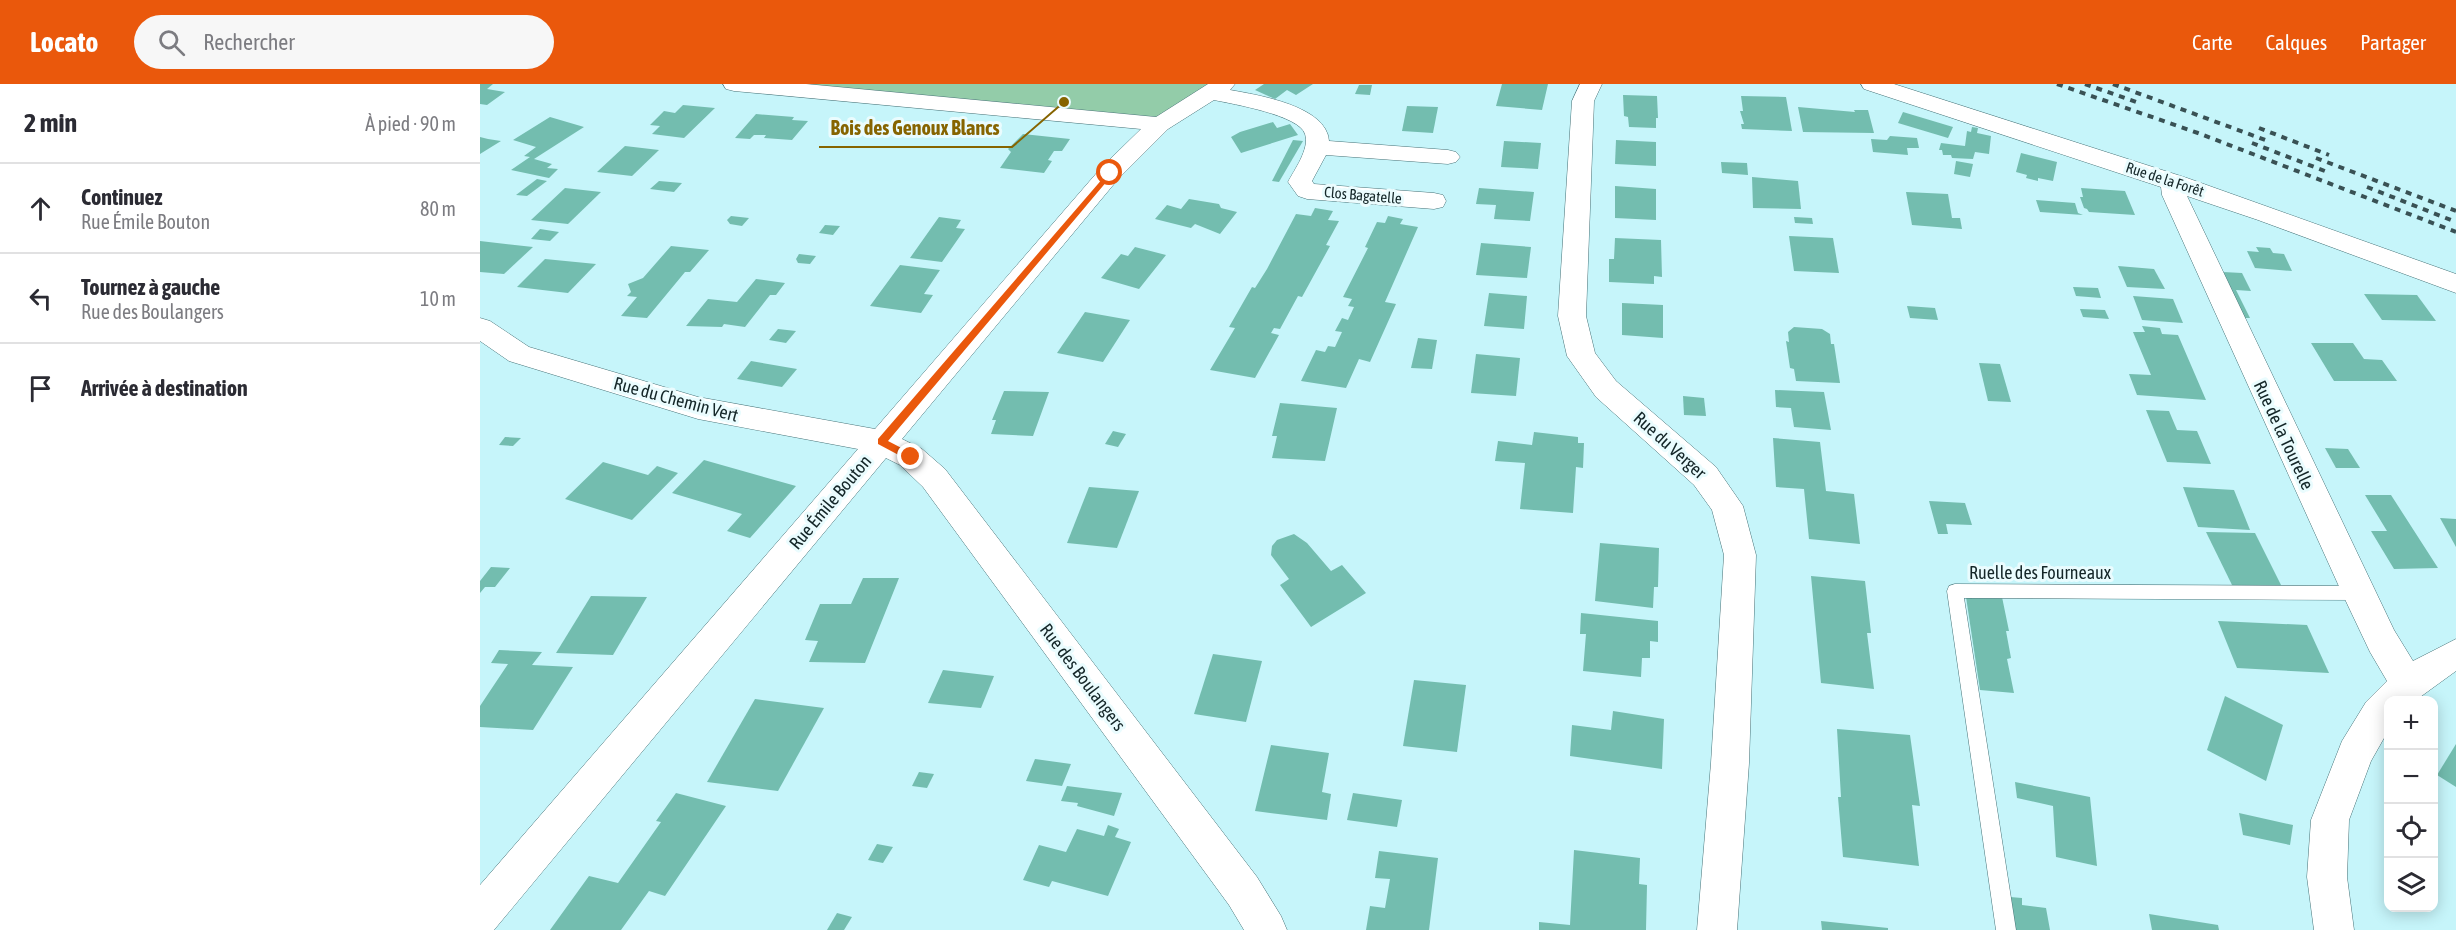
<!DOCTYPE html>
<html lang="fr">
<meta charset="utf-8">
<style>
body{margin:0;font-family:"Asap Condensed",sans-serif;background:#f7f7f7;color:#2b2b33}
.controls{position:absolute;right:18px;bottom:18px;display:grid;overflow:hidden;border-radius:12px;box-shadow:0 3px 15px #0003}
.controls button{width:54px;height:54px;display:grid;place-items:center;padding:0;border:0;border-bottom:2px solid #e1e1e2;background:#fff;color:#2b2b33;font:30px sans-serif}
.stop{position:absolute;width:18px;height:18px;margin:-14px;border:4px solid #ea580c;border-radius:50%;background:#fff}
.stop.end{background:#ea580c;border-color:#fff;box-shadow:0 2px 6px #0008}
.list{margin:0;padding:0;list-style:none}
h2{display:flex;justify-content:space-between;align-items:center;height:78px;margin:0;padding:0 24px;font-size:26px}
h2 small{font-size:20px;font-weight:400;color:#7c7c81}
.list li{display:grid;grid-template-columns:39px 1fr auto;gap:18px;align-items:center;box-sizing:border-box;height:90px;padding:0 24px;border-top:2px solid #e1e1e2}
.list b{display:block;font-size:22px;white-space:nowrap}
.list p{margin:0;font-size:20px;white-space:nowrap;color:#7c7c81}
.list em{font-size:20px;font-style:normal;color:#7c7c81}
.icon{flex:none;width:33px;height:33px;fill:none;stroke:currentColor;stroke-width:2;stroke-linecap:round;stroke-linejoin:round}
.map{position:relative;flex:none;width:1976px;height:846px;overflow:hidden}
header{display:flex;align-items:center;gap:36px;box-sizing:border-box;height:84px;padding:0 30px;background:#ea580c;color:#fff}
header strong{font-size:28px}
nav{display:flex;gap:33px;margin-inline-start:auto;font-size:21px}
.search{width:420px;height:54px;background:#f7f7f7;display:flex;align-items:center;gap:15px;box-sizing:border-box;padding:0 21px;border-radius:33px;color:#7c7c81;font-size:22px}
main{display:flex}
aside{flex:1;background:#fff}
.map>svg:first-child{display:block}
</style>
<header>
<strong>Locato</strong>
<div class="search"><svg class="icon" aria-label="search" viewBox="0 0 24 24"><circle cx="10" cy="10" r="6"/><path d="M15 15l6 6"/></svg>Rechercher</div>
<nav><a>Carte</a><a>Calques</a><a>Partager</a></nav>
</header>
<main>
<aside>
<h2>2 min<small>À pied · 90 m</small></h2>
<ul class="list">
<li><svg class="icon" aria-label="ahead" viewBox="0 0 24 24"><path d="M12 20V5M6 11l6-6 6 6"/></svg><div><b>Continuez</b><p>Rue Émile Bouton</p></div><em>80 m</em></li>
<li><svg class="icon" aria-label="left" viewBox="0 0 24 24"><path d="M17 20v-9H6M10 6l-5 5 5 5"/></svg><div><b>Tournez à gauche</b><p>Rue des Boulangers</p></div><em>10 m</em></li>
<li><svg class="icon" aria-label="arrive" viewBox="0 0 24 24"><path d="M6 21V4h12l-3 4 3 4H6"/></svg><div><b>Arrivée à destination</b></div></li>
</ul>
</aside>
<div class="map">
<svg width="1976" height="846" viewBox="0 0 1976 846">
<rect width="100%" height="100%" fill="#c6f5fa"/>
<path fill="#93cca9" d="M280,0H744L680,40Z"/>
<g fill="#73bdaf">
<path d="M0,0H13L7,5L25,8L7,21L0,20Z"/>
<path d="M784,0H833L816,11L807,6L795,15L775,6Z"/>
<path d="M1022,0H1068L1062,26L1016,22Z"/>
<path d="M879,1H892L890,11L875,10Z"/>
<path d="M1143,11L1177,12L1178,34H1176V44L1149,43L1148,33L1144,32Z"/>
<path d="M1261,12L1306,13L1312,47L1262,45L1261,40H1264L1260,27H1263Z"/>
<path d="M203,21L235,24L204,54L172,50L180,42L170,41L184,27L195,29Z"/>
<path d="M927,22L958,23L953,49L922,47Z"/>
<path d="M1318,23L1375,28L1374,26H1388L1394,49L1323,48Z"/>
<path d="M1423,28L1473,43L1468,54L1418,39Z"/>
<path d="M276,30L314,33L312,36L328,37L312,56L284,54L286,51H274L270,55L255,54Z"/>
<path d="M70,33L104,43L54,75L72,80L67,84L78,85L69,94L31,86L50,73L44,72L56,63L33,56Z"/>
<path d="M793,38L797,44L810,40L818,51L761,69L751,53L760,48Z"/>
<path d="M1492,43L1498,44L1497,49L1511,52L1509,70L1495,68L1493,75L1472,74L1471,71H1463L1462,66H1459L1461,59L1485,62L1487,47L1491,48Z"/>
<path d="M543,50L590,55L582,67H574L568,76L572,77L564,89L520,84L531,68L528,65Z"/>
<path d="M1410,52L1437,54L1439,64H1427L1428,71L1393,68L1391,55L1407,56Z"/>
<path d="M0,53L8,55L21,57L0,70Z"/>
<path d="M813,56L823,57L799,98L792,97Z"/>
<path d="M1136,56L1176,58V82L1135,80Z"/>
<path d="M1024,57L1061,59L1058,85L1021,83Z"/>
<path d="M145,62L179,66L152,92L117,88Z"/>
<path d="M1541,69L1577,78L1573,97L1558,94V97L1546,94L1547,91L1536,88Z"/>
<path d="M1476,77L1493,80L1490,93L1474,90Z"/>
<path d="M1241,78L1267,79L1268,91L1242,89Z"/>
<path d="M1272,93L1318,97L1321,125L1273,124Z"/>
<path d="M57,95L67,97L47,112L36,111Z"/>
<path d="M179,97L202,99L194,108L170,105Z"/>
<path d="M1135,102L1176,105V136L1135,134Z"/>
<path d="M85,104L121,108L88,140L51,136Z"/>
<path d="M999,104L1054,108L1050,137L1014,135L1016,121L996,120Z"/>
<path d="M1601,104L1645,107L1655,131L1609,128L1607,125L1604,124L1600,113H1603Z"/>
<path d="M1426,108L1468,110L1472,134H1480L1482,145L1432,141Z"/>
<path d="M709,115L739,120L741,124L757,128L740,150L715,140L711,144L675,135L687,121L701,125Z"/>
<path d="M1556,116L1595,119L1598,129L1603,131L1560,128Z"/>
<path d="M835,124L853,127L848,136L859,137L846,161L850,162L822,213L818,212L800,245L794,244L791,249L799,251L775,294L730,286L755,244L749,243L772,203L775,204L787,185L816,130L831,132Z"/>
<path d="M251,132L269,134L262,142L250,140L247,136Z"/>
<path d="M908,132L923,135L920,140L938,143L905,218L916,220L890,278L879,275L866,304L821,297L836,266L845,268L848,262L855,263L862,248L855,247L862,234L868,236L874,223L868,222L872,215L863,213L888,164L885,163L897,138L905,139Z"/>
<path d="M459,133L481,136L476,144L485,145L462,178L430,174Z"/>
<path d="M1314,133L1332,134L1333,140L1315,139Z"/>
<path d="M345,141L360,142L353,151L339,149Z"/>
<path d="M60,145L79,148L70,157L51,155Z"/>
<path d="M1309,152L1353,154L1359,189L1314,187Z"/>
<path d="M1135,154L1181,156L1182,193L1174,192V200L1129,198V175H1134Z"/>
<path d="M0,157L53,163L24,190L0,188Z"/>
<path d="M1001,159L1051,163L1047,194L996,191Z"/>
<path d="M191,162L229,166L210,188H205L167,234L141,232L157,213L147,212L151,208L148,200L163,194Z"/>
<path d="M655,163L686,171L659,205L621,194L641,170L648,172Z"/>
<path d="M1776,163L1790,164L1793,169L1804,170L1812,187L1775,184L1767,167L1779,168Z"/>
<path d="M319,170L336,172L330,180L318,179L316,175Z"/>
<path d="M65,175L116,180L88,209L37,203Z"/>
<path d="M420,181L460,186L444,210L453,211L441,229L390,222Z"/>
<path d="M1638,182L1674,185L1685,205L1647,203Z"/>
<path d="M1743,188L1762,189L1771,207L1756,206L1770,234H1764Z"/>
<path d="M276,195L305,199L296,211H290L265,243L244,240L242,243L206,242L228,215L257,218Z"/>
<path d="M1593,203L1618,204L1621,214L1596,212Z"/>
<path d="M1009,209L1047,212L1044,245L1004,242Z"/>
<path d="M1884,210L1937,211L1956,237L1902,236Z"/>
<path d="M1653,212L1693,215L1703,239L1662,236Z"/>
<path d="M1142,219L1183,221V254L1142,251Z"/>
<path d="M1427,222L1455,224L1458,236L1430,234Z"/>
<path d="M1600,225L1625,226L1629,235L1603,233Z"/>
<path d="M605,228L650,236L623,278L577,269Z"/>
<path d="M1662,242L1680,244L1682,250L1698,251L1726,316L1657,311L1649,290L1671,291L1653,248H1665Z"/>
<path d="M1314,243L1342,245L1350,250L1351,260H1354L1360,299L1316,297L1314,285L1310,284L1306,257L1309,258L1308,248Z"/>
<path d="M298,245L316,247L306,259L289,256Z"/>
<path d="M938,254L957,256L952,285L931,284Z"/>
<path d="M1831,259H1873L1884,275L1902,276L1917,297H1854Z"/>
<path d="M996,270L1040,274L1036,312L991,309Z"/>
<path d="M271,277L317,285L302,303L257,295Z"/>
<path d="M1499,279L1520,280L1531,318L1508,317Z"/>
<path d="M1295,306L1344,308L1351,346L1314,343L1311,324L1296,323Z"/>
<path d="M524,307L569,308L553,352L511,350L516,336H512Z"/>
<path d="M1203,312L1224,314L1226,332L1204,331Z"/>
<path d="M800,319L857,324L845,377L792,374L797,352H792Z"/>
<path d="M1666,326L1689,327L1697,346L1717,347L1731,380L1687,378Z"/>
<path d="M633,347L646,350L638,363L625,360Z"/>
<path d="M1054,348L1098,353V359H1104L1103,384L1096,383L1093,429L1040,425L1045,379L1015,377L1018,357L1052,361Z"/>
<path d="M25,353L41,354L33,362L19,361Z"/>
<path d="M1293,354L1340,358L1346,407L1374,410L1380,460L1329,455L1324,405L1296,403Z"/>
<path d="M1845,364L1868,365L1880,384H1856Z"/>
<path d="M224,376L316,402L270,454L247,447L262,430L192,409Z"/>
<path d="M123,378L168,391L177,382L198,389L152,436L85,415Z"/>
<path d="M609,403L659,407L637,464L587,459Z"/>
<path d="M1703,403L1754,406L1770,446L1718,443Z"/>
<path d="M1885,411H1911L1958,484L1914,485L1891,447H1907Z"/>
<path d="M1449,417L1485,419L1492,441L1466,440L1468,450H1458Z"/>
<path d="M1960,434L1976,435V463Z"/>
<path d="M1726,448L1775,449L1802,503H1753Z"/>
<path d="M814,450L827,459L851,487L862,481L886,509L831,543L800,501L809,495L791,471L792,462L797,456Z"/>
<path d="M1120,459L1179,464L1178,503H1174L1173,524L1115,517Z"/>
<path d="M11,483L30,484L15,503H5L0,509V497Z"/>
<path d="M1331,492L1385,497L1391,549H1387L1394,605L1341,599Z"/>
<path d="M383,494H419L385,579L329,578L338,557L325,556L340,520H371Z"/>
<path d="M111,512L167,513L133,571L76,569Z"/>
<path d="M1486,513H1522L1529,547H1526L1531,574L1527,575L1534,609L1500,606Z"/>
<path d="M1101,529L1178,537V558L1170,557V574H1162L1161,593L1103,587L1106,550H1100Z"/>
<path d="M1738,537L1827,541L1849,589L1757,584Z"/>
<path d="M19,566L62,568L52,581L93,583L53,646L0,643V622L28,580L11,579Z"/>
<path d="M733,570L782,577L766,638L714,630Z"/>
<path d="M463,586L514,592L501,624L448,619Z"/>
<path d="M934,596L986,601L977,668L923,662Z"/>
<path d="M1745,612L1803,641L1786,697L1727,666Z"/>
<path d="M275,615L344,624L298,707L227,698Z"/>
<path d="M1133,627L1184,635L1182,685L1090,672L1092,641L1131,646Z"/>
<path d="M1357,645L1430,651L1440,722L1432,721L1439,782L1363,773L1358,713H1361Z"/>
<path d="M1976,660V703L1957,691Z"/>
<path d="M791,661L849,669L842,708L851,710L847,736L775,727Z"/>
<path d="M555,675L591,680L582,702L546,697Z"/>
<path d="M439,688L454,690L447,704L432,702Z"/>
<path d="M1535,698L1610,713L1617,782L1576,773L1573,722L1537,714Z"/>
<path d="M587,702L642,709L634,732L597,722L598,719L581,717Z"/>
<path d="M196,709L246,722L185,812L169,807L141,846H70L109,792L138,799L181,738L176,737Z"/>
<path d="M873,709L922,716L917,743L867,736Z"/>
<path d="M1759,729L1813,741L1810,761L1763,751Z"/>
<path d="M628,741L639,745L635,753L651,758L628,812L572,797L569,803L543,796L559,761L586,768L597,745L624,752Z"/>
<path d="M397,760L413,763L403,779L388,776Z"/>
<path d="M1094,766L1160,774L1159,800L1167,801L1166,846H1059V838L1090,841Z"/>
<path d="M899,767L958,774L949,846H886L890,822L905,824L910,795L895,794Z"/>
<path d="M1530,813L1542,814V821L1566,824L1570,846H1535Z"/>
<path d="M357,829L372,833L364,846H347Z"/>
<path d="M1669,830L1738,841L1739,846H1672Z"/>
<path d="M1341,837L1408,844V846H1342Z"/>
</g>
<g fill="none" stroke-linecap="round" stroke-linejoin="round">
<g stroke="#487378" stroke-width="1">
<path id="lane" d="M1475,500L1879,502L1885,504L1887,509L1885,514L1879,516L1484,514L1536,846H1516L1467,507L1469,502Z"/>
</g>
<g stroke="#487378" stroke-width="1">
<g id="street">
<path d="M243,0H326L676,33L728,0H755L750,6C778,11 847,22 849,57L968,66L976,68L980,73L976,78L968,80L846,71L832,97L834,100L954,109L963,111L966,117L963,123L954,125L827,115L818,112L808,98C814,86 830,65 825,50C819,31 753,20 734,16L688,45L639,94L422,355L442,365L465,385L777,793L801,832L807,846H764L749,821L443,403L420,381L406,374L14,846H0V801L378,365L218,335L29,277L0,257V234L10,237L49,263L218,313L395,345L621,84L661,45L254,7L246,5Z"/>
<path d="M1100,0H1122L1114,17L1106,232L1115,269L1136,297L1236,383L1263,422L1276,471L1269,679L1257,846H1217L1231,679L1244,471L1232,426L1214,401L1116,313L1087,272L1078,232L1092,17Z"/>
<path d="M1381,0H1414L1707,94L1976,190V209L1778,136L1707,112L1914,546L1933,577L1976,555V587L1936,616H1908V647L1891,677L1869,736L1867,793L1874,846H1834L1827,793L1831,736L1862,657L1886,618L1907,597L1890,568L1862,509L1682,111L1681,103L1384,5Z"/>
</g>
</g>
<use href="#lane" fill="#fff" fill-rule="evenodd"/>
<use href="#street" fill="#fff" fill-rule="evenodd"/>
<g stroke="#395154" stroke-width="4" stroke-dasharray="6 6" stroke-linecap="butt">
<path d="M1577,0L1718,49L1976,148"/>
<path d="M1605,0L1656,18"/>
<path d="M1633,0L1788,57"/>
<path d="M1779,44L1849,71"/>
<path d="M1772,59L1850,89"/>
<path d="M1836,74L1976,127"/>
<path d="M1887,103L1976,138"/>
</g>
</g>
<path fill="#ea580c" d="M630,86L634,89L633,90L408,357L435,371V376H428L398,360V355Z"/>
<g text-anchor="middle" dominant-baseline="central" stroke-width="6" stroke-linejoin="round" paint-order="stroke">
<g font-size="15" fill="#142628" stroke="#eafcfe">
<text transform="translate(1685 95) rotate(18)">Rue de la Forêt</text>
<text transform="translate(883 111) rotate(5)">Clos Bagatelle</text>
</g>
<g font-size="18" fill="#142628" stroke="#eafcfe">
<text transform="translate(196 315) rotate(15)">Rue du Chemin Vert</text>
<text transform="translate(1804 351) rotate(65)">Rue de la Tourelle</text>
<text transform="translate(1190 361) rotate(42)">Rue du Verger</text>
<text transform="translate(350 418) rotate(-50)">Rue Émile Bouton</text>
<text x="1560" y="488">Ruelle des Fourneaux</text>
<text transform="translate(603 593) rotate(53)">Rue des Boulangers</text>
</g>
</g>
<path fill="none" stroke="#866400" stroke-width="2" d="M584 18L532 63H339"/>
<circle fill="#866400" stroke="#eafcfe" stroke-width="2" cx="584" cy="18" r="6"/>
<g font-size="20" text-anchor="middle" font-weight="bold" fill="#866400" stroke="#eafcfe" stroke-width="6" stroke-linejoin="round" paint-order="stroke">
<text x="435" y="51">Bois des Genoux Blancs</text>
</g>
</svg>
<div class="controls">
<button>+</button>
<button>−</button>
<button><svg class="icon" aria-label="locate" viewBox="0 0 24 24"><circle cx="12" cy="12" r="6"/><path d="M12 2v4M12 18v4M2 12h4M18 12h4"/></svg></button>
<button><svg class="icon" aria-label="layers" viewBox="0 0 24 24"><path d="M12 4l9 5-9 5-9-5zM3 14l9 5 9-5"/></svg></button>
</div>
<div class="stop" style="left:630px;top:89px"></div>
<div class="stop end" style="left:431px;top:373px"></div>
</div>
</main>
